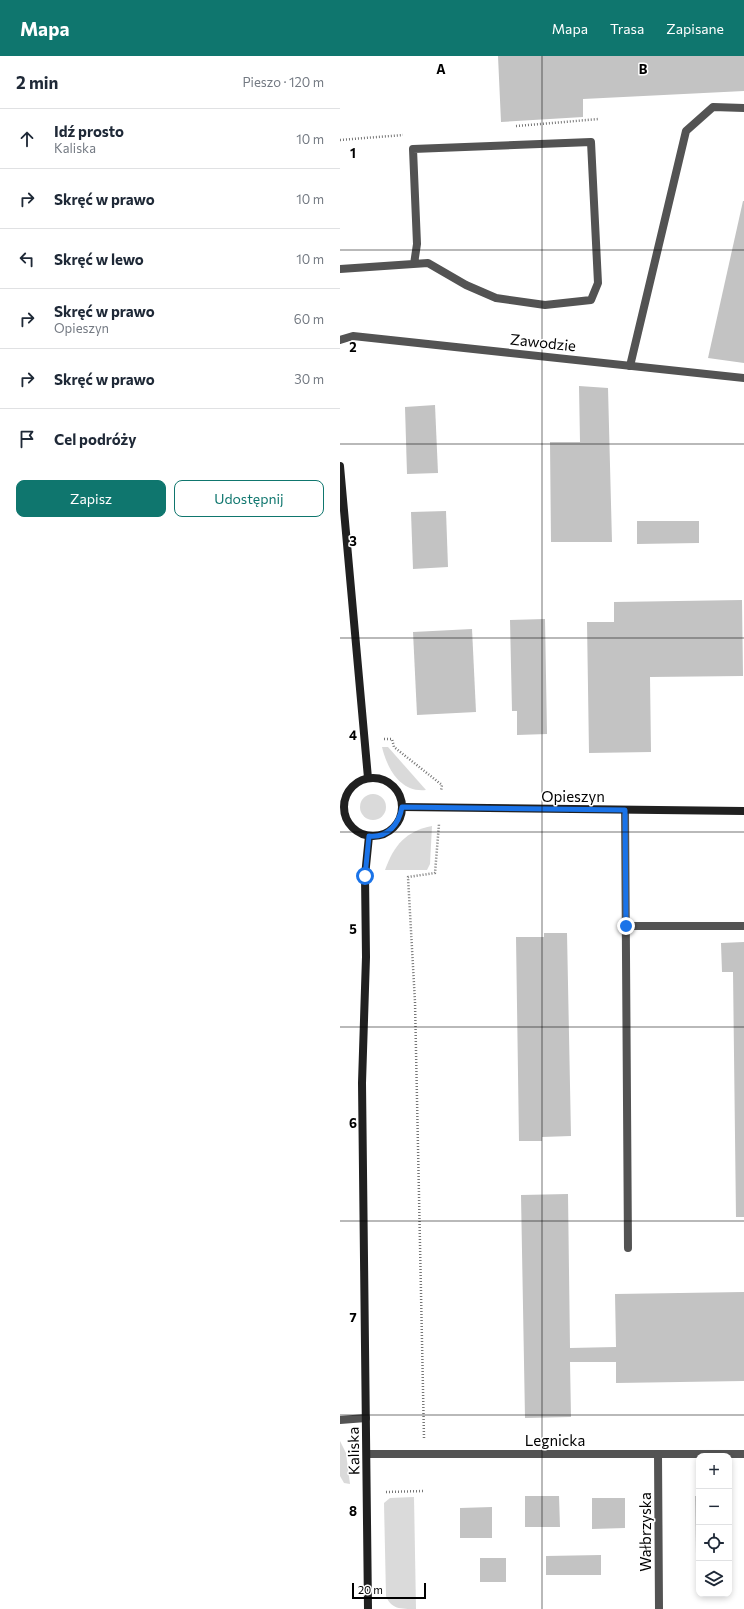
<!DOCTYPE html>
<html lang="pl">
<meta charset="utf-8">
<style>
body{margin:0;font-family:Commissioner,sans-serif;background:#f2f2f3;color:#1f2937}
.controls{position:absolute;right:12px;bottom:12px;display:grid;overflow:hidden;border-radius:8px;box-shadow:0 2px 6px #0003}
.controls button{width:36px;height:36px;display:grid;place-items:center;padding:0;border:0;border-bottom:1px solid #e0e1e3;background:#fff;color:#1f2937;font:20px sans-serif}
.scale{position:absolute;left:12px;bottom:10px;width:74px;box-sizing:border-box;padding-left:4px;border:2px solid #000;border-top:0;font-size:11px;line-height:14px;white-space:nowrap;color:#000;-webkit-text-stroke:3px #fff;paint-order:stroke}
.stop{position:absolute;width:12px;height:12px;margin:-9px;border:3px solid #1a73e8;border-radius:50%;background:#fff}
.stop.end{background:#1a73e8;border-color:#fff;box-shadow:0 1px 4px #0008}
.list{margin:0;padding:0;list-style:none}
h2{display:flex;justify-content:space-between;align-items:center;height:52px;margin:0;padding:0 16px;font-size:17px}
h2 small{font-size:13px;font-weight:400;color:#747a83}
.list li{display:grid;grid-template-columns:26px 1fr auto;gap:12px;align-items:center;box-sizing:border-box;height:60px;padding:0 16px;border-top:1px solid #e0e1e3}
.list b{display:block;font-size:15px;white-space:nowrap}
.list p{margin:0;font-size:13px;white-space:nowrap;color:#747a83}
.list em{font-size:13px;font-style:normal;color:#747a83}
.actions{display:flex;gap:8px;padding:12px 16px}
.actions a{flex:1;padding:9px 0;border:1px solid #0f766e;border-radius:8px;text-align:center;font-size:14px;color:#0f766e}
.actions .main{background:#0f766e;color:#fff}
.icon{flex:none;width:22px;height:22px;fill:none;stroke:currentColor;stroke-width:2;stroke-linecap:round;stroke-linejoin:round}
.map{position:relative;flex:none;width:404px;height:1553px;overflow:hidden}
header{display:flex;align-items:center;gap:24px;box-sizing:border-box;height:56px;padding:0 20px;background:#0f766e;color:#fff}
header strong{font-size:19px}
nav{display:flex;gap:22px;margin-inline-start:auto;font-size:14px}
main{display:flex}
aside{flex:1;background:#fff}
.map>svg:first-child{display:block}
</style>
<header>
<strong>Mapa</strong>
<nav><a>Mapa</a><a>Trasa</a><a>Zapisane</a></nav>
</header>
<main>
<aside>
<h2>2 min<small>Pieszo · 120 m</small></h2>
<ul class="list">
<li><svg class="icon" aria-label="ahead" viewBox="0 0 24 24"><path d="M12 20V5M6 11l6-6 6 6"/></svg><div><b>Idź prosto</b><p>Kaliska</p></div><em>10 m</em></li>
<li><svg class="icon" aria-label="right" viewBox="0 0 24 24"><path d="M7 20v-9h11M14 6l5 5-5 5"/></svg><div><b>Skręć w prawo</b></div><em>10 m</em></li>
<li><svg class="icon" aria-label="left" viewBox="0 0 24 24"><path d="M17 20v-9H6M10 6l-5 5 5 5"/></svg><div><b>Skręć w lewo</b></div><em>10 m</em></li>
<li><svg class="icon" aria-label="right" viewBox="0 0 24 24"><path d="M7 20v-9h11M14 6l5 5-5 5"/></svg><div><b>Skręć w prawo</b><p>Opieszyn</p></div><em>60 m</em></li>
<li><svg class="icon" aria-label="right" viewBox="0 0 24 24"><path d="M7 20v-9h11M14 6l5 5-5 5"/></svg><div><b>Skręć w prawo</b></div><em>30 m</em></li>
<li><svg class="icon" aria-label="arrive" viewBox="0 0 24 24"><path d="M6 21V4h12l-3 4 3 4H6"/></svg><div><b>Cel podróży</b></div></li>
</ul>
<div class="actions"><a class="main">Zapisz</a><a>Udostępnij</a></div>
</aside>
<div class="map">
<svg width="404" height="1553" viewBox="0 0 404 1553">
<rect width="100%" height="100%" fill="#fff"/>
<g fill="#dadada">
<path d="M42,691H48L86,734C60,737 47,712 42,691Z"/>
<circle cx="33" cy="751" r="13"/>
<path d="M92,770L90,808L87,814H45C54,789 66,775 92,770Z"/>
<path d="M0,1385L6,1397L10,1428L4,1427L0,1420Z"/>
<path d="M74,1441L76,1553C60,1553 51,1553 46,1540L44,1447L50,1442Z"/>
</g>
<g fill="#c3c3c3">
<path d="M158,0H404V35L243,43V61L161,66Z"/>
<path d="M403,145H404V307L368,302Z"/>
<path d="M239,330L268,332L272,486H211L210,386H240Z"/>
<path d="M95,349L98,417L67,418L65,351Z"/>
<path d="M106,455L108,511L73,513L71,456Z"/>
<path d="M297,465H359V487L297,488Z"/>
<path d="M402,544L403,620L310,621L311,696L249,697L247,566H274V546Z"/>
<path d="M205,563L207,678L177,679V655H172L170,564Z"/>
<path d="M132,573L136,656L77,659L73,576Z"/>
<path d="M204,877H227L231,1080L202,1081V1085H179L176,881H204Z"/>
<path d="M404,886V1161H396L393,916H382L381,887Z"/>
<path d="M228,1138L230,1292L276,1291L275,1238L404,1236V1325L276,1327V1306H230L231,1361L185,1362L181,1139Z"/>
<path d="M185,1440H219L220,1471H185Z"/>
<path d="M355,1440H359V1498H356Z"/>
<path d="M252,1442H285V1472L252,1473Z"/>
<path d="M152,1451V1482H120V1452Z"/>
<path d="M261,1499V1519H206V1500Z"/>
<rect x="140" y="1502" width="26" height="24"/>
</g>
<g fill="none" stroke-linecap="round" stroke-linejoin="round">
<g stroke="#757575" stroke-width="2.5" stroke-dasharray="1 2" stroke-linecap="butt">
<path d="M176,70L259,63"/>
<path d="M0,84L63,79"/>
<path d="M44,683H52L54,691L102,729L101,735"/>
<path d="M84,1382L75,946L68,821L95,817L99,768"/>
<path d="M46,1436L84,1435"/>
</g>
<g stroke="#535353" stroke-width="8">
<path d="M0,213L88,207L126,229L156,242L205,249L251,244L258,227L251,86L73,93L77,188L74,208"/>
<path d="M290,310L346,75L373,51L404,52"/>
<path d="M285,754L288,1192"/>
<path d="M286,870H404"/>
</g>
<g stroke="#535353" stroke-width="8">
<path d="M0,284L13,280L404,322"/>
<path d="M0,1364L26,1362"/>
<path d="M27,1398H404"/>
<path d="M318,1398L319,1553"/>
</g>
<g stroke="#202020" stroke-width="8">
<path d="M0,410L28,722"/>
<circle cx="33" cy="751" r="29"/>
<path d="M62,751L404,755"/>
<path d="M28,1553L22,1027L26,901L25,820L29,780"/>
</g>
</g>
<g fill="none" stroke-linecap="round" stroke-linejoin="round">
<path stroke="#1a73e8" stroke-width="5" d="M25,820L29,780C48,782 59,768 62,751L285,754L286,870"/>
</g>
<path fill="none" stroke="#000" stroke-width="1" stroke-opacity="0.55" d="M202,0V1553M0,194H404M0,388H404M0,582H404M0,776H404M0,971H404M0,1165H404M0,1359H404"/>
<g text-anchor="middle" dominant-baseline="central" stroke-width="3" stroke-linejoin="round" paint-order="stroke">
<g font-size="15" fill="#000" stroke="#fff">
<text transform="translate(203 286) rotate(6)">Zawodzie</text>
<text x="233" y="740">Opieszyn</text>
<text x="215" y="1384">Legnicka</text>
<text transform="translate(13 1395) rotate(-91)">Kaliska</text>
<text transform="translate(305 1476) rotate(-90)">Wałbrzyska</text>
</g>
</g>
<g font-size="13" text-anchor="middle" font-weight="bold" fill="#000" stroke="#fff" stroke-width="3" stroke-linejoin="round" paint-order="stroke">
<text x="101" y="18">A</text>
<text x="303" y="18">B</text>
<text x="13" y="102">1</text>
<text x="13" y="296">2</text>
<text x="13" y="490">3</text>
<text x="13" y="684">4</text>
<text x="13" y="878">5</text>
<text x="13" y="1072">6</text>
<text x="13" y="1266">7</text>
<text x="13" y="1460">8</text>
</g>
</svg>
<div class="controls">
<button>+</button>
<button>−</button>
<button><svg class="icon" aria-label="locate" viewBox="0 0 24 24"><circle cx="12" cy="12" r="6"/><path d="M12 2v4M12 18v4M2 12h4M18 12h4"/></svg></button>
<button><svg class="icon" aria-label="layers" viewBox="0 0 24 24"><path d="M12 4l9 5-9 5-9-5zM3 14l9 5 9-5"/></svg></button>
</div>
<div class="scale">20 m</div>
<div class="stop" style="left:25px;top:820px"></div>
<div class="stop end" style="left:286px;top:870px"></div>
</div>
</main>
